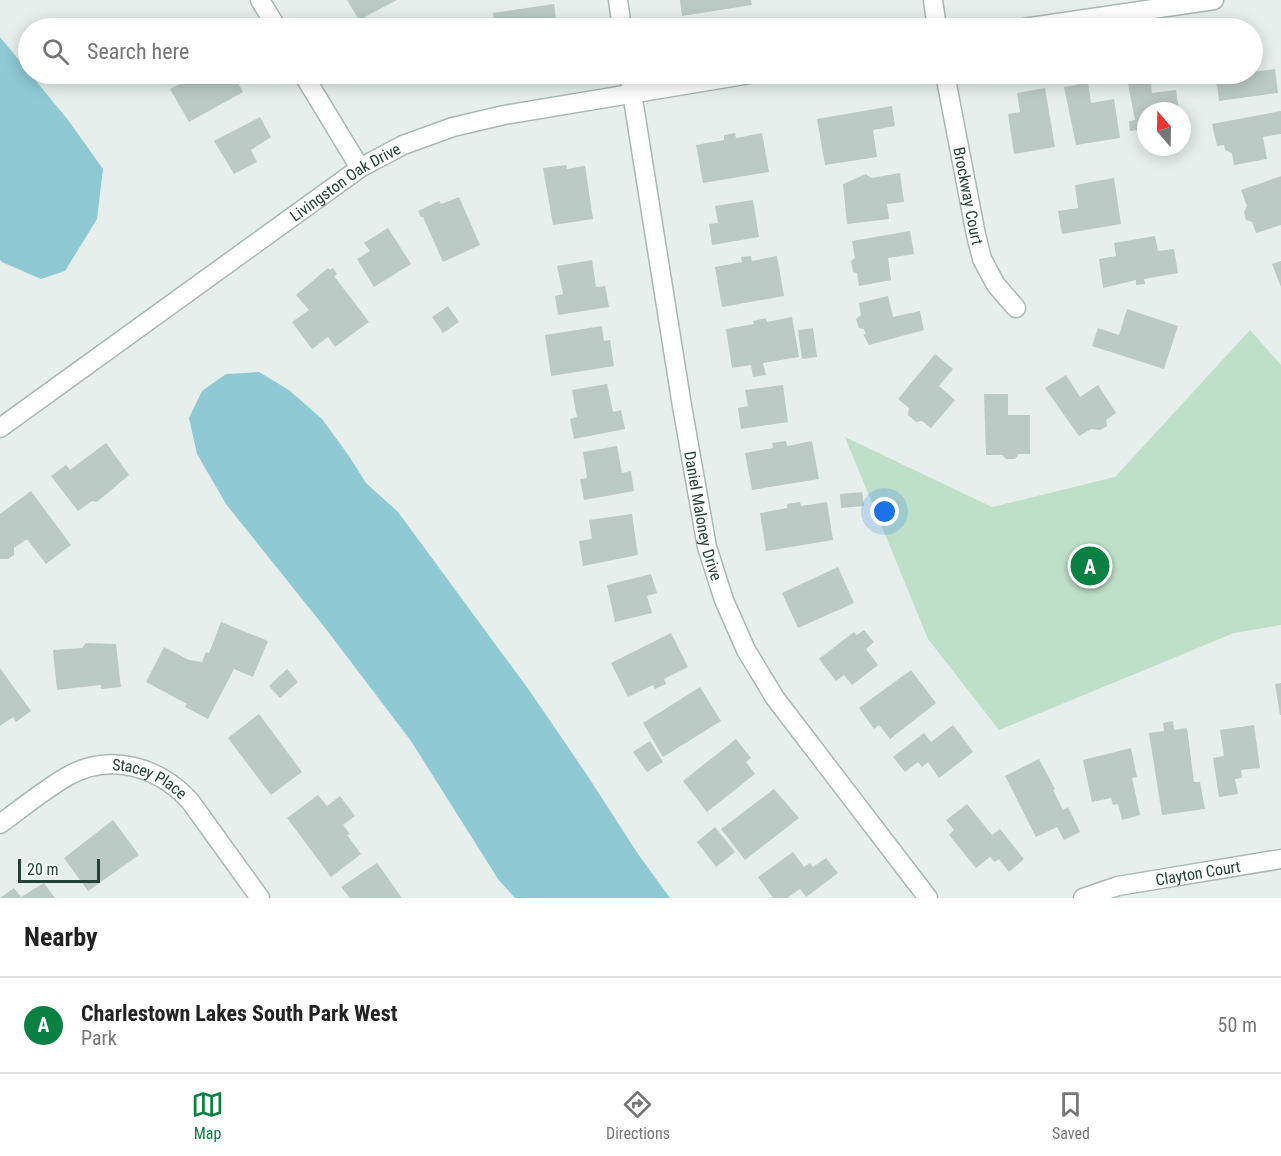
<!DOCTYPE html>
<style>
body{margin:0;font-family:"Roboto Condensed",sans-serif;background:#f2f2f2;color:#222}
.compass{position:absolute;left:1137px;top:102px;width:54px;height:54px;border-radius:50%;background:#fff;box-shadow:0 3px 15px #0003;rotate:340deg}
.scale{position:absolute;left:18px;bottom:15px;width:82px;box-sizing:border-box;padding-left:6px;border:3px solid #24423a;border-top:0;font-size:16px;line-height:21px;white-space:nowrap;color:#24423a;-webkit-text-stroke:4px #f7fbf9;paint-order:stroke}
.you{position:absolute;left:885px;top:512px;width:21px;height:21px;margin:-15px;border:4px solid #fff;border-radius:50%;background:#1a73e8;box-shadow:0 0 0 9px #1a73e833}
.badge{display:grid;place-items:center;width:39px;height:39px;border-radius:50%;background:#0b8043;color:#fff;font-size:20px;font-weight:700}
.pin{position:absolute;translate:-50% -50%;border:3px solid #fff;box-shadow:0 2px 6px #0006}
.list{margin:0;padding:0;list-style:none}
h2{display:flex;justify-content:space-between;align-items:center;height:78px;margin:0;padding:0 24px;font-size:26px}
h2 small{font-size:20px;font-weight:400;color:#767676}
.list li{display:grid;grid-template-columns:39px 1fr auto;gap:18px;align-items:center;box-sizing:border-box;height:96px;padding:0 24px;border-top:2px solid #e0e0e0}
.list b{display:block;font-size:22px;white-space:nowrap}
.list p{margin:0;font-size:20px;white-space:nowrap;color:#767676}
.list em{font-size:20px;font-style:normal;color:#767676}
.icon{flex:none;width:33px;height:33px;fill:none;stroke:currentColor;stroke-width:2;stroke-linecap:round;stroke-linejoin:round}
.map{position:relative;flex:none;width:1281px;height:898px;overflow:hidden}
.search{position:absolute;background:#fff;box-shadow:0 3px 15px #0003;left:18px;right:18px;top:18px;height:66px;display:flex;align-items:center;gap:15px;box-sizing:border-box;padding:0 21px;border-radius:33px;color:#767676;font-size:22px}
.sheet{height:174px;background:#fff}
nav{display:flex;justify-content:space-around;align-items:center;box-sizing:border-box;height:84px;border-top:2px solid #e0e0e0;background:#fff;font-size:16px;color:#767676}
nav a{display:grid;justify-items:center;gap:3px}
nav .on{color:#0b8043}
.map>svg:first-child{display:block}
</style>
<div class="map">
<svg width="1281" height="898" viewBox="0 0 1281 898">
<rect width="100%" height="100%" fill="#e6efeb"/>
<path fill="#bfe0c8" d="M1250,330L1281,365V625L1234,633L999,730L928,639L845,437L992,507L1115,477Z"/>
<g fill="#8ec9d4">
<path d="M0,37L68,120L103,169L97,219L65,271L41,279L2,262L0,260Z"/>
<path d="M259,372L289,390L322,419L349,456L366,483L398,512L529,690L587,775L638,854L670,898H515L498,879L411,741L326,629L226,504L197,454L189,418L202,391L226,374Z"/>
</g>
<g fill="#bbcac4">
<path d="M347,0H397L359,20Z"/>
<path d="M680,0H751L752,5L682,16Z"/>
<path d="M554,4L557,26H553V28H495L493,13Z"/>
<path d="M1275,69L1278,93L1219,101L1217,85L1211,80L1210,74H1252V72Z"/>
<path d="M125,74H148L131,84Z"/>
<path d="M198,74H225L229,79L235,77L243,92L189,122L170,89Z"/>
<path d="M1126,74H1150L1152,93L1176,90L1179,111H1146V129L1130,131L1129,121L1135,120Z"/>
<path d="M1088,83L1091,103L1114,99L1120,138L1076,145L1064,87Z"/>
<path d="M1045,88L1055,147L1014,154L1008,114L1020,112L1017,93Z"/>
<path d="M892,106L895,126L873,130L877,157L825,165L817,119Z"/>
<path d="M1281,111V134L1263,137L1267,159L1234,165L1232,153L1225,150L1224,145L1217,146L1212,124Z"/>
<path d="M260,117L271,137L251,150L257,162L234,174L214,141Z"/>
<path d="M735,133L736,138L762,133L769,172L703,183L696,145L724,140V135Z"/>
<path d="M566,165L567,169L585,166L593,219L553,225L543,168Z"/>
<path d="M900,173L904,202L887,204L889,219L847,224L843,184L866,174L871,178Z"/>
<path d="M1281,176V225L1256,233L1252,222L1246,220L1244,212L1247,206L1241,190Z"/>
<path d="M1114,178L1121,224L1062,234L1058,211L1078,208L1075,185Z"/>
<path d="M459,197L480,245L443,262L423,217H421L418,211L439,201L441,204Z"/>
<path d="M753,200L759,237L712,245L709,224L718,223L715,206Z"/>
<path d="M388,228L411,264L374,287L357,259L370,251L364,243Z"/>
<path d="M910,231L914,254L888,258L891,280L859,286L857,273L853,272L851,261L855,258L852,241Z"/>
<path d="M1155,236L1158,251L1174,249L1178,273L1144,279L1145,284L1136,285V280L1103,288L1099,259L1116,256L1114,243Z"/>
<path d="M751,256L752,261L777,256L784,296L722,307L715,267L742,262L741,257Z"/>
<path d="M592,260L596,287L605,286L609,307L558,315L555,296L563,294L557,266Z"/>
<path d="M1281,261V287L1272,264Z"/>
<path d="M328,268L330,270L333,268L337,274L334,276L369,322L335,347L328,337L312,349L292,322L309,310L296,295Z"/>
<path d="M888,296L893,317L920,311L924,330L869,345L863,334H866L864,329L859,328L856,319L861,315L859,303Z"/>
<path d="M448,306L459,322L443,333L432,317Z"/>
<path d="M1127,309L1178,326L1164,369L1092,346L1098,328L1119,335Z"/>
<path d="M792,317L799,357L763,363L766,375L753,377L751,365L732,368L726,329L754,324L753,321L766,318L767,322Z"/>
<path d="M602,326L604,341L610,340L614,366L551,376L545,335Z"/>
<path d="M813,328L817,357L802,359L798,330Z"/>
<path d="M935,354L953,369L939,386L955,400L931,428L922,421L916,422L908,415L909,408L898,399Z"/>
<path d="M1066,375L1080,397L1098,385L1116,413L1106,420L1107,426L1100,430L1091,429L1079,436L1045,388Z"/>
<path d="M607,384L613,412L621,410L625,429L574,439L570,419L577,417L572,390Z"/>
<path d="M783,385L788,422L741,429L738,408L748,406L745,390Z"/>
<path d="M984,394H1008V415H1030V454H1019L1015,459H1006L1002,455H986Z"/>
<path d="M786,441L787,446L812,441L819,479L752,490L745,453L773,448L772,443Z"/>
<path d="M106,443L129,475L97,502L92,501L78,511L51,476L66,465L70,470Z"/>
<path d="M617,446L622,473L631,471L634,491L584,500L580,479L587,478L583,452Z"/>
<path d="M31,491L71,545L46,564L27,539L14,548V555L8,559H0V514Z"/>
<path d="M862,492L864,506L841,508L840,494Z"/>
<path d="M800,502L801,506L827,502L833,540L766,551L760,513L787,508V504Z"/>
<path d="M632,514L638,555L583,566L579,541L592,539L589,520Z"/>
<path d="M838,567L854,603L798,628L782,593Z"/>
<path d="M651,574L657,593L647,596L652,613L615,622L607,585Z"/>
<path d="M221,622L268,641L253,677L234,669L208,719L185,707L187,704L146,682L164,647L189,660L202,662L206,652L209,653Z"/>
<path d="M864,630L874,642L866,649L878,665L852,685L844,675L836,681L819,659L854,632L857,635Z"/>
<path d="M671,633L688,667L664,679L666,684L655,689L653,685L628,697L611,663Z"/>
<path d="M86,643L116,644L121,687L101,689V685L57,690L53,650L82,648Z"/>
<path d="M0,668L31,711L16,722L13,717L0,726Z"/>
<path d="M287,669L298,682L280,698L269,686Z"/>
<path d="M911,670L936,703L890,739L879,725L874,729L859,708Z"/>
<path d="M1281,683V715H1280L1275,684Z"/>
<path d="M700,687L721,721L663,757L643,723Z"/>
<path d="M259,714L302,772L271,795L228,738Z"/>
<path d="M1173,721L1174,730L1187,728L1194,782H1200L1205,809L1162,815L1149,733L1164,731L1163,723Z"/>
<path d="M953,725L973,752L939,778L928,762L922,767L918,762L905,772L893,757L924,733L931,742Z"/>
<path d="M1254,725L1260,768L1241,770L1242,778L1235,779L1238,794L1219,797L1213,758L1224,756L1220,730Z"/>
<path d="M736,739L751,758L746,762L755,774L707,812L683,781Z"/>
<path d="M650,741L663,762L647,772L633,752Z"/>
<path d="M1131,748L1137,777L1132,778L1140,815L1122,820L1118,804L1113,805L1111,798L1092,802L1083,760Z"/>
<path d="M1039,759L1055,789L1053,790L1063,810L1068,807L1080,832L1064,840L1057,827L1036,837L1005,776Z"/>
<path d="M774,789L799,818L745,860L721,829Z"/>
<path d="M318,795L327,806L340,796L355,816L343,825L350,834L347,835L361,854L331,877L287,818Z"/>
<path d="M967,804L992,835L1000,829L1024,859L1009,872L999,859L995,862L990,857L976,868L949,835L954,830L946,820Z"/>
<path d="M113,820L139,855L88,891L64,858Z"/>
<path d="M715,827L735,852L716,867L697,842Z"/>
<path d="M793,852L804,867L810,863L813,867L826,858L838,873L806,897L800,889L787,898H773L758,877Z"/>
<path d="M377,863L402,898H350L341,887Z"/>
<path d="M44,883L55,898H0L14,888L21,897Z"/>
</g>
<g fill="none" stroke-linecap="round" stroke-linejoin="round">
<g stroke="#a8b8b2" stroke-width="21">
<g id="street">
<path d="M260,0L277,28"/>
<path d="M618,0L622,28"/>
<path d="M933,0L937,28"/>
<path d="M1024,28L1214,0"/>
<path d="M303,74L360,168"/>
<path id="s1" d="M629,74L682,406L707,547L724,600L746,650L775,698L928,898"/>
<path id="s2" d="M945,74L976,235L982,259L996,285L1016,308"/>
<path id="s3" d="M0,428L360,168L403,145L453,127L504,115L750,74"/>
<path id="s4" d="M0,824C22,808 45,789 68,776C110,752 159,767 190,801L260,898"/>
<path id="s5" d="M1083,898L1118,886L1281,859"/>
</g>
</g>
<use href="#street" stroke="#fff" stroke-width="18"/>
</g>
<g text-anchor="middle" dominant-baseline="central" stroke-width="6" stroke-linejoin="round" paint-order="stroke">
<g font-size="16" fill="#24423a" stroke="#f7fbf9">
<text stroke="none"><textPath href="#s3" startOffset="424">Livingston Oak Drive</textPath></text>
<text stroke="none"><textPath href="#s2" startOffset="124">Brockway Court</textPath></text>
<text stroke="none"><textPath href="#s1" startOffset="448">Daniel Maloney Drive</textPath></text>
<text stroke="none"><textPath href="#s4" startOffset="170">Stacey Place</textPath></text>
<text stroke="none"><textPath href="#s5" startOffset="118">Clayton Court</textPath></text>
</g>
</g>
</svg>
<svg class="compass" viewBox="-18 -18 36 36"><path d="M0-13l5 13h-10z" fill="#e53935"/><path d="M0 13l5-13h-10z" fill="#767676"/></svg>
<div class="scale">20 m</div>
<div class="you"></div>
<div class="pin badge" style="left:1090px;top:566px">A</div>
<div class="search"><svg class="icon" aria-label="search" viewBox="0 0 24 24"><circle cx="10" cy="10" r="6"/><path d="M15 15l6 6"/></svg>Search here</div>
</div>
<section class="sheet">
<h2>Nearby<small></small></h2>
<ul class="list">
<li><span class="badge">A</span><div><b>Charlestown Lakes South Park West</b><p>Park</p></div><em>50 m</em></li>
</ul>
</section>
<nav>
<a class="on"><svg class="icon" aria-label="map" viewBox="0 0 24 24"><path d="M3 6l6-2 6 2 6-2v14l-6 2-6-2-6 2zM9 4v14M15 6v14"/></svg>Map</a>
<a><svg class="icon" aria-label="directions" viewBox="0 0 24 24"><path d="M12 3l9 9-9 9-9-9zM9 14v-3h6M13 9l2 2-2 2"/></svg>Directions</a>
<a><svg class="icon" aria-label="saved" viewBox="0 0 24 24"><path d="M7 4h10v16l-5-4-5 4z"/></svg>Saved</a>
</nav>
